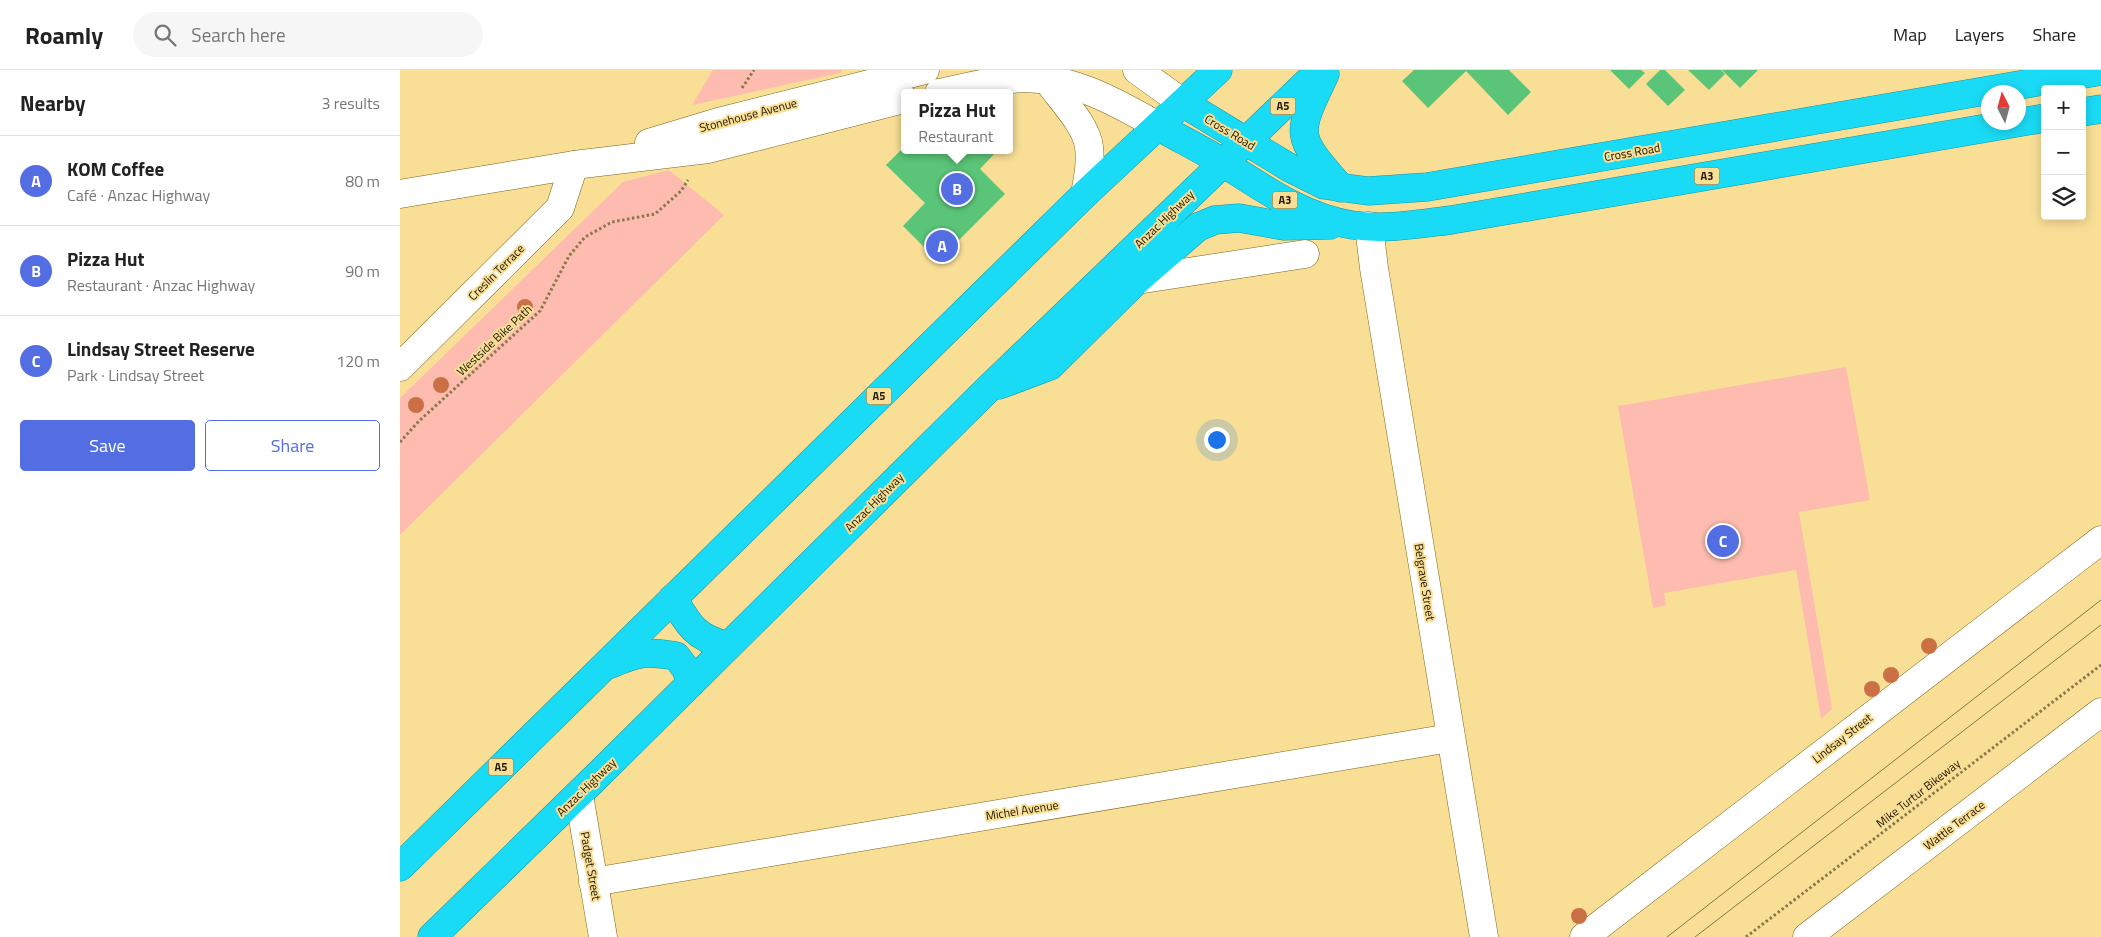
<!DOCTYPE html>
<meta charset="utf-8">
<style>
body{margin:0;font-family:"Titillium Web",sans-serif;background:#f6f6f6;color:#222}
.controls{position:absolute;right:15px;top:15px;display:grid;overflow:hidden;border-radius:5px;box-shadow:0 2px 12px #0003}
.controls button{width:45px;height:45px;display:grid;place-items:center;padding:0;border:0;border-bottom:1px solid #e0e0e0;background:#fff;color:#222;font:25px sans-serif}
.compass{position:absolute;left:1581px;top:15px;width:45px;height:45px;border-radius:50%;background:#fff;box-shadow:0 2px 12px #0003;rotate:354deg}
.you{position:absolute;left:816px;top:369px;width:18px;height:18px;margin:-12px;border:4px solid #fff;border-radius:50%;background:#1a73e8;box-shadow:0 0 0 8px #1a73e833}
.badge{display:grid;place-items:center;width:32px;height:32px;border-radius:50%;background:#536de2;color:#fff;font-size:16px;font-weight:700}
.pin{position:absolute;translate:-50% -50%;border:2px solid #fff;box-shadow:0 1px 5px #0006}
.popup{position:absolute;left:501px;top:19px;width:112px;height:65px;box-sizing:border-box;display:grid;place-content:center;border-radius:5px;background:#fff;filter:drop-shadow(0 1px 4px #0005);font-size:16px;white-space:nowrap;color:#767676}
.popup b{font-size:19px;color:#222}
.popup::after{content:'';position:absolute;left:50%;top:100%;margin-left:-10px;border:10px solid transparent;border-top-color:#fff}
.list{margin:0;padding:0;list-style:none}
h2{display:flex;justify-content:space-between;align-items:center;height:65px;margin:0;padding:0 20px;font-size:21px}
h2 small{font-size:16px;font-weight:400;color:#767676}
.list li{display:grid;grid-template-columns:32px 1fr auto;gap:15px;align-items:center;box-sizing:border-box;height:90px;padding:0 20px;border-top:1px solid #e0e0e0}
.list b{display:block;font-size:19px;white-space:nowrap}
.list p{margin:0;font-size:16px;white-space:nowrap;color:#767676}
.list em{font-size:16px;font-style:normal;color:#767676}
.actions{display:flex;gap:10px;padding:15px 20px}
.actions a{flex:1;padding:11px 0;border:1px solid #536de2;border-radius:5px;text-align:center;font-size:18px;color:#536de2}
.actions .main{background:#536de2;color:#fff}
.icon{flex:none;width:28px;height:28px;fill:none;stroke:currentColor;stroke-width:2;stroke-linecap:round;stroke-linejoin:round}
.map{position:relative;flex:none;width:1701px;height:867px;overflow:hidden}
header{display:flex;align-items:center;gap:30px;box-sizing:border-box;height:70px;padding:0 25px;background:#fff;border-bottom:1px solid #e0e0e0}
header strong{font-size:24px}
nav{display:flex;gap:28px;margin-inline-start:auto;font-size:18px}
.search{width:350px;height:45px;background:#f6f6f6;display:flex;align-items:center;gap:12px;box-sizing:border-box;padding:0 18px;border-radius:28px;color:#767676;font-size:19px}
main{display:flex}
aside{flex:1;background:#fff}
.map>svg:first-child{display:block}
</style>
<header>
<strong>Roamly</strong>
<div class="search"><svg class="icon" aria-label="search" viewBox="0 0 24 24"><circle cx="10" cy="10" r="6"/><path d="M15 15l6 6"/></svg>Search here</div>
<nav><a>Map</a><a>Layers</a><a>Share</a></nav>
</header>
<main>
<aside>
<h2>Nearby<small>3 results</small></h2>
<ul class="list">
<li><span class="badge">A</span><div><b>KOM Coffee</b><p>Café · Anzac Highway</p></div><em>80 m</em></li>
<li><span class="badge">B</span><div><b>Pizza Hut</b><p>Restaurant · Anzac Highway</p></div><em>90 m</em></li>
<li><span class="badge">C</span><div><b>Lindsay Street Reserve</b><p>Park · Lindsay Street</p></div><em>120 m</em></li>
</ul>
<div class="actions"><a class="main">Save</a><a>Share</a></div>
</aside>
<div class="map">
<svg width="1701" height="867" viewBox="0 0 1701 867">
<rect width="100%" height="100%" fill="#f9df96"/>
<g fill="#febbaf">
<path d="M313,0H442L440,3L292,35Z"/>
<path d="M269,100L324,145L0,465V328L223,112Z"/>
<path d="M1446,297L1470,430L1399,442L1432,639L1421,649L1396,500L1264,523L1266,535L1253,538L1218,336Z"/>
</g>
<g fill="#5ac578">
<path d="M1014,0H1109L1131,22L1108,45L1066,1L1028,38L1002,11Z"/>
<path d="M1210,0H1241L1245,3L1229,19Z"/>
<path d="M1260,0H1265L1285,20L1268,36L1246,14Z"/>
<path d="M1288,0H1321L1325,4L1309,20Z"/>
<path d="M1322,0H1358L1340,18Z"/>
<path d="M504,77V80H598L580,99L605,124L538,191L503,156L525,133L486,95Z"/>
</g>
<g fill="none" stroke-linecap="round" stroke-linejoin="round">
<g stroke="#7d6519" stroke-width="29">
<g id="minor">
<path d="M737,0L783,33"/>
<path d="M648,11C660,28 687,56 689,77C691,93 688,108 685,124"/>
<path d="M539,23C563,18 587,12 611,9C665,3 713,30 758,56"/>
<path d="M249,73L322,51L525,0"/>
<path d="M0,124L174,95L308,79L504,29"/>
<path d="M969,156L974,198L1084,867"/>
<path d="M737,210L905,184"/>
<path d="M0,297L160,138L174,95"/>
<path d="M179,725L203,867"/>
<path d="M193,812L1050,668"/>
<path d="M1184,867L1701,470"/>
<path d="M1407,867L1701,642"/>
</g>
</g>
<g stroke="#1b95a0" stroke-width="29">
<g id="highway">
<path d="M925,4C895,67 895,65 941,118"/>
<path d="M783,33L890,98L924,115L968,121L1027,117L1701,1"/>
<path d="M1682,42L1701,39"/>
<path d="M758,56C780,69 803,80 825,94C864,119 905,148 952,155C985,160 1019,154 1051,150L1645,48"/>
<path d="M599,315L650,296L737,210L798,157L815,150L839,148L884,156L930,155"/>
<path d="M273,528C289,556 296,568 328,576"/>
<path d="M211,594C238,582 247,581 276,586L286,599L291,613"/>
<path d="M0,797L685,124L818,0"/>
<path d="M32,867L194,709L589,318L920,0"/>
</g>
</g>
<g stroke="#89784a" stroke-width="3" stroke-dasharray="2.5 2.5" stroke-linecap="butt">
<path d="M342,18L354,0"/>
<path d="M0,372L19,351L140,241L169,186L185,167L212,152L255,144L281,121L288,110"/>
<path d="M1346,867L1701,595"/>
</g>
<use href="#minor" stroke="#fff" stroke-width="28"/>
<use href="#highway" stroke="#1adbf6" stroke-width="28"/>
<g stroke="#867548" stroke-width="1">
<path d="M1267,867L1701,530"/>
<path d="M1295,867L1701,555"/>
</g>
</g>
<g fill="#cb6f45">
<circle cx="125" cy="237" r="8"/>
<circle cx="41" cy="315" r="8"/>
<circle cx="16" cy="335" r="8"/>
<circle cx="1529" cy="576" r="8"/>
<circle cx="1491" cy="605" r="8"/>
<circle cx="1472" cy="619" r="8"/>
<circle cx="1179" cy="846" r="8"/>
</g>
<g text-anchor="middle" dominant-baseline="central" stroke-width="4" stroke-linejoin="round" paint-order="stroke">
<g fill="#f9df96" stroke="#5f512d" stroke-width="1">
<rect x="870.5" y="27.5" width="25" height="17" rx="4"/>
<rect x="1294.5" y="97.5" width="25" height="17" rx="4"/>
<rect x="872.5" y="121.5" width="25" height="17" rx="4"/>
<rect x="466.5" y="317.5" width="25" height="17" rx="4"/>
<rect x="88.5" y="688.5" width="25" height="17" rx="4"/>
</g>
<g font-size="11" font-weight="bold" fill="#1d1400">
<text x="883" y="36">A5</text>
<text x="1307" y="106">A3</text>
<text x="885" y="130">A3</text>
<text x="479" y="326">A5</text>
<text x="101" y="697">A5</text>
</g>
<g font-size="12" fill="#1d1400" stroke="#f9df96">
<text transform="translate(348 45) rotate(-15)">Stonehouse Avenue</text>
<text transform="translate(830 62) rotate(31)">Cross Road</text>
<text transform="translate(1232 82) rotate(-10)">Cross Road</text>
<text transform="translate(764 149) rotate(-44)">Anzac Highway</text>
<text transform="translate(96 202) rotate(-45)">Creslin Terrace</text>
<text transform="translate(94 270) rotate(-43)">Westside Bike Path</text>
<text transform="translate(474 432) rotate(-45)">Anzac Highway</text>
<text transform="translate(1025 512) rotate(81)">Belgrave Street</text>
<text transform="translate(1442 668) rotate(-38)">Lindsay Street</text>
<text transform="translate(186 717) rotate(-44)">Anzac Highway</text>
<text transform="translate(1518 723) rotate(-38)">Mike Turtur Bikeway</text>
<text transform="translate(622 740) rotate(-9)">Michel Avenue</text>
<text transform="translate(1554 755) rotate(-37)">Wattle Terrace</text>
<text transform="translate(191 796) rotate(80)">Padget Street</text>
</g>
</g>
</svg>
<div class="controls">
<button>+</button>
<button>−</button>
<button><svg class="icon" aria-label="layers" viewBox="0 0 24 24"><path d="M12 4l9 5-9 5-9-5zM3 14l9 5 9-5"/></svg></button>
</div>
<svg class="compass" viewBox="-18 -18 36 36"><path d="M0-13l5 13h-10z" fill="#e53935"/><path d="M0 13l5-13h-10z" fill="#767676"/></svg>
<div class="you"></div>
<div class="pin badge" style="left:542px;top:176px">A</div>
<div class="pin badge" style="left:557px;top:119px">B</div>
<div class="popup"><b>Pizza Hut</b>Restaurant</div>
<div class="pin badge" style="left:1323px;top:471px">C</div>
</div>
</main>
